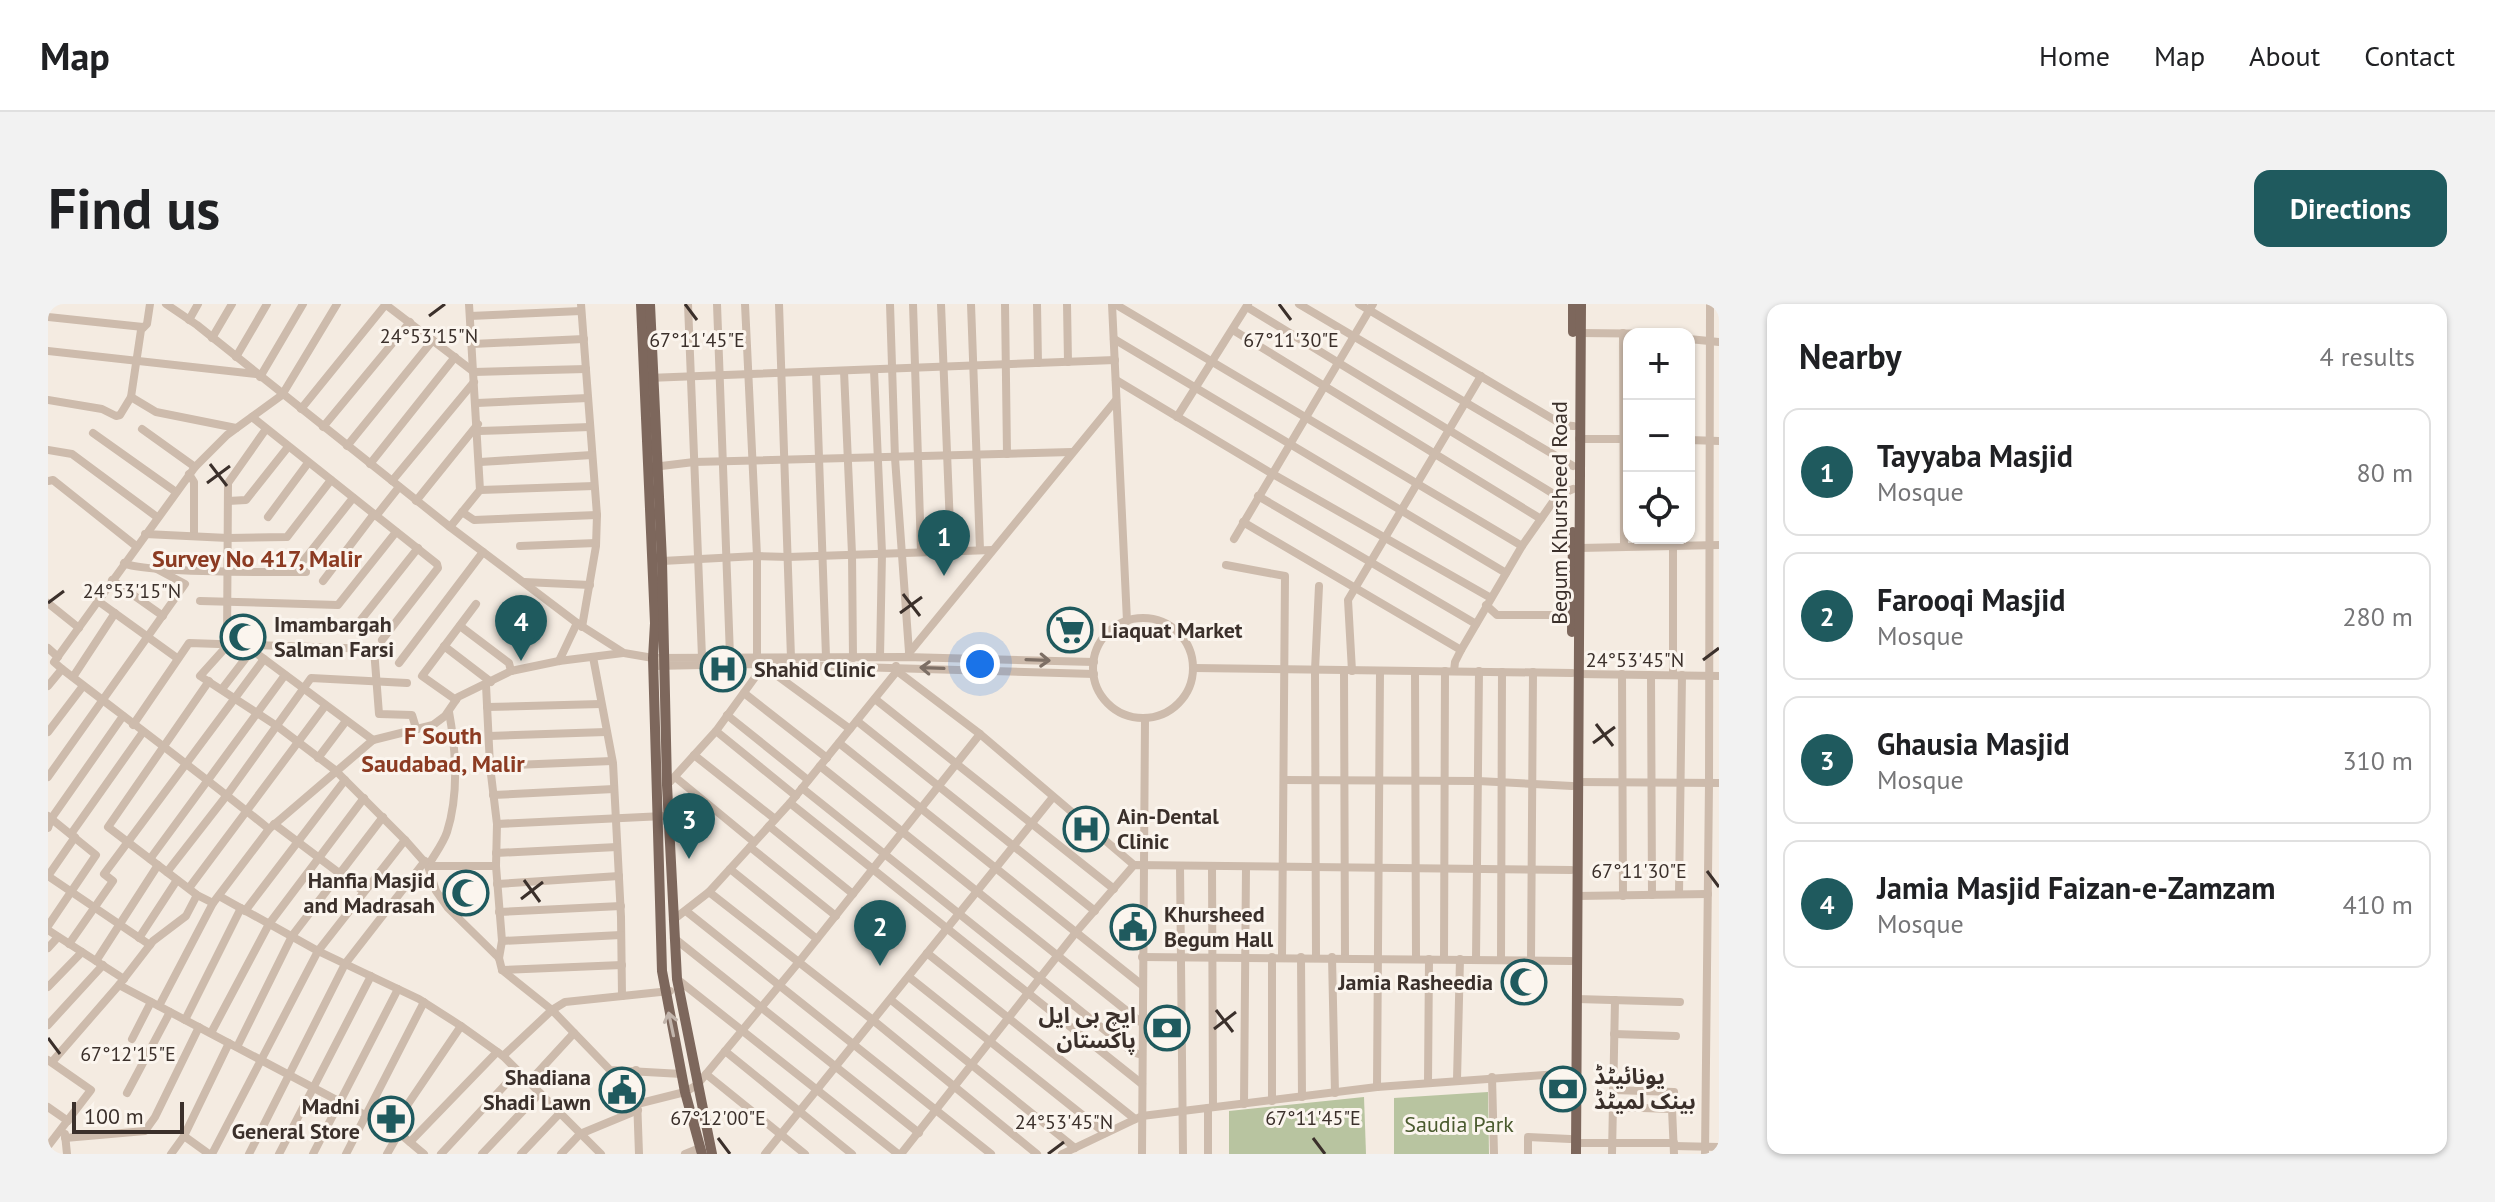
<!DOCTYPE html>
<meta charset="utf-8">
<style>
body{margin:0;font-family:"PT Sans","Noto Sans Arabic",sans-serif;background:#f2f2f2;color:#202124}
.controls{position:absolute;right:24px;top:24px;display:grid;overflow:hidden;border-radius:16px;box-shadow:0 2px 6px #0004}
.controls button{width:72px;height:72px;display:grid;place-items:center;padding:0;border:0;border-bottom:2px solid #e0e0e0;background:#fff;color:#202124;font:40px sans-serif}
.scale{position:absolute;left:24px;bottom:20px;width:112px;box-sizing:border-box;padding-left:8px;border:4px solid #3b302b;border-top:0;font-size:22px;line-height:28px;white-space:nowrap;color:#3b302b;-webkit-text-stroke:6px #fbf5ee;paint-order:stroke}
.you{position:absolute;left:932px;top:360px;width:28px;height:28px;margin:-20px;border:6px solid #fff;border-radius:50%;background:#1a73e8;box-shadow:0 0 0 12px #1a73e833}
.badge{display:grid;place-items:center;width:52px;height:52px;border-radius:50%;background:#1f5a5e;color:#fff;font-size:26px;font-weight:700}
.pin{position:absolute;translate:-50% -66px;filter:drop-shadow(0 2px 4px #0008)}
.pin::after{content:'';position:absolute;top:42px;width:28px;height:24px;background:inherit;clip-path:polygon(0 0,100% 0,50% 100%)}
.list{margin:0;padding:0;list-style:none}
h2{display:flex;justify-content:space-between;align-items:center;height:104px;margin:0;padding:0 32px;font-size:34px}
h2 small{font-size:26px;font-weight:400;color:#757577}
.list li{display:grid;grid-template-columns:52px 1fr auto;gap:24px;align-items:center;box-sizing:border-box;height:128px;margin:0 16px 16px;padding:0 16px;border:2px solid #e0e0e0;border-radius:16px}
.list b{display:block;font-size:30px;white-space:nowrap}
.list p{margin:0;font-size:26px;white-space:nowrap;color:#757577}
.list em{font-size:26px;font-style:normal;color:#757577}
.icon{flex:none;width:44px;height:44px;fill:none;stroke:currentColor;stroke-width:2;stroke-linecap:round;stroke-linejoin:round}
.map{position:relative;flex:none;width:1671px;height:850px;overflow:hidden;border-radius:16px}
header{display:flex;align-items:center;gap:48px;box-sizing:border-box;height:112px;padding:0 40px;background:#fff;border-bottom:2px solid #e0e0e0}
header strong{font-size:38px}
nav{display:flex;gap:44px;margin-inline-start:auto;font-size:28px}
.intro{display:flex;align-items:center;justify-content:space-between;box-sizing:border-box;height:192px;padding:0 48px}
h1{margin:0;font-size:56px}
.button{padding:20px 36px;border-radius:16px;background:#1f5a5e;color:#fff;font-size:28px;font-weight:700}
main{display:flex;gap:48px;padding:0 48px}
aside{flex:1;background:#fff;border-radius:16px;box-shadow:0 2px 6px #0004}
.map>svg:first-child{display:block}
</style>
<header>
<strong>Map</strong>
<nav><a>Home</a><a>Map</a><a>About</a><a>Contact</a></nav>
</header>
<div class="intro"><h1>Find us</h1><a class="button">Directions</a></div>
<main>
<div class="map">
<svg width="1671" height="850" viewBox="0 0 1671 850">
<rect width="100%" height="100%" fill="#f4ebe1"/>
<g fill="#b8c4a0">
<path d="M1440,788L1441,850H1346V794Z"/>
<path d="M1316,793L1318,850H1181V807Z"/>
</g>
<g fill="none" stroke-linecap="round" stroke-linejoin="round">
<g stroke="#cdbbac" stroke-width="8">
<path d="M118,0L149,21L402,223L529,319L576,349L605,354L858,353L1046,358"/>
<path d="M337,0L426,68L538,65"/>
<path d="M533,0L549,211L548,242L534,323"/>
<path d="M640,0L654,353"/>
<path d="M669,0L682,352"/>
<path d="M697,0L709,252V352"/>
<path d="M731,0L743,354"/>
<path d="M842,0L847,154L861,348"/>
<path d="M865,0L873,247"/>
<path d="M893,0L903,247"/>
<path d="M923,0L932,246"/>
<path d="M957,0L959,150"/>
<path d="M989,0L990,59"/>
<path d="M1019,0L1020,58"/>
<path d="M1064,0L1079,317"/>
<path d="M1067,0L1474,242"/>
<path d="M1251,0L1525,162"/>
<path d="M1311,0L1515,121L1525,122"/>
<path d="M1199,3L1509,192"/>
<path d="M422,12L533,7"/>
<path d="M0,13L95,23"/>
<path d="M141,16L150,0"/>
<path d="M1185,26L1493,215"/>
<path d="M1532,29L1627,30"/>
<path d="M1575,29L1576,243"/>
<path d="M164,34L184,0"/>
<path d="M1066,35L1458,269"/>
<path d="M1641,35L1671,38"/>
<path d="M424,40L536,35"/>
<path d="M0,47L208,70"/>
<path d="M188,53L219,0"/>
<path d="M826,66L834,249L832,353"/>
<path d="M796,67L804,250L805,354"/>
<path d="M768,68L778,353"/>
<path d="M212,73L255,0"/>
<path d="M600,74L1067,56"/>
<path d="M1068,76L1223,169L1443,294"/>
<path d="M83,93L108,108L188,124"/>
<path d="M0,96L54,105L68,112L72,111L83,93L93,26L99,20L102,0"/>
<path d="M429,99L540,94"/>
<path d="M253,105L338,0"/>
<path d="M204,113L389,260L390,264L334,336"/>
<path d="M1129,113L1200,0"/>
<path d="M275,123L362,18"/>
<path d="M94,125L147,163"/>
<path d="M218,125L180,179L179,342L152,372L229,422L287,466L357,536L380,562L388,587L400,604L451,654L454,666L504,706L562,766L634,770"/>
<path d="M431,127L542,123"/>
<path d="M45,129L128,188"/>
<path d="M1531,135H1581"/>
<path d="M1641,136L1671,137"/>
<path d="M299,142L385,36"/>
<path d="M0,146L24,150L109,213"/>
<path d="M432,158L544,151"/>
<path d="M322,160L407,53"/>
<path d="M605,163L646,158L1024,148"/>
<path d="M141,170L146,178V232"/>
<path d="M0,177L5,176L88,242"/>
<path d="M344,177L426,78"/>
<path d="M432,186L546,182"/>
<path d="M1210,192L1428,320"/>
<path d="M180,197L198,196L240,143"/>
<path d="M368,197L430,120"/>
<path d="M414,208L426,216L549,211"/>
<path d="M328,212L351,183"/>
<path d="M220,213L260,159"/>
<path d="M1195,218L1413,346"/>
<path d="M402,223L432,186L421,0"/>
<path d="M97,230L180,234L239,233L283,176"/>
<path d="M1186,235L1325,0"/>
<path d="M1625,241V371"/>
<path d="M472,242L548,239"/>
<path d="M1532,244L1671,241"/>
<path d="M256,256L305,194"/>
<path d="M614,257L709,252L740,253L944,246"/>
<path d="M76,259C92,269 229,268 258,268"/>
<path d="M1178,261L1237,272L1234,653"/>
<path d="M64,276L115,312"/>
<path d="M275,277L326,210"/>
<path d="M476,278L542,281"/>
<path d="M50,297L129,354"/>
<path d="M152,297L290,301L348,228"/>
<path d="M0,299L31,324"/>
<path d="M1438,301L1449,311H1524"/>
<circle cx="1095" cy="364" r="50"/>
<path d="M312,317L370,244"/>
<path d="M412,322L461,359L463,367"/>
<path d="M396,342L443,378"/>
<path d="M200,343L325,436"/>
<path d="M0,344L10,353"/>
<path d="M861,349L1068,96"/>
<path d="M545,353L565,459L573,613L574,692"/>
<path d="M511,357L529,319"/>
<path d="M351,359L435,248"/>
<path d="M605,362L704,360L1046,370"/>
<path d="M716,362L802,425"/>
<path d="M848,362L849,367L932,430L1086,561"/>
<path d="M1146,364L1524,369"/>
<path d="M14,365L6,358L147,163L179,131L234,91L289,0"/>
<path d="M1296,367L1297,654"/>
<path d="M1304,367L1300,296L1433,72"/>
<path d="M1406,367L1407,358L1413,346L1474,242L1509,192L1525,185"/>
<path d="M1367,368L1368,655"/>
<path d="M1530,370L1671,372"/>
<path d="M1574,370L1575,592"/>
<path d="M1603,371L1604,591"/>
<path d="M25,373L67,309"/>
<path d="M438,381L442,462L449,520L448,562L454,637L451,654"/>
<path d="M0,382L14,365C83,418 153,470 221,525"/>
<path d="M174,385L204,346"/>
<path d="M696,389L779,454"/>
<path d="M827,395L1066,585"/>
<path d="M408,396L374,372L428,300"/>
<path d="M439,403L553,400"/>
<path d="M401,408C408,446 411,490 399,528C395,540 386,551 380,562H448"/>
<path d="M679,411L760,476"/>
<path d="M809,417L1047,607"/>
<path d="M85,421L141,339L326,345L331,410L364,411L368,424"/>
<path d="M668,427L748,492"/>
<path d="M0,428L35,382"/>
<path d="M441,432L558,428"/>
<path d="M791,439L1094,681"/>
<path d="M646,451L727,515"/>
<path d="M270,454L298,417"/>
<path d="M442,462L564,457"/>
<path d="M772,462L1094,719"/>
<path d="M0,473L137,280L107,264"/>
<path d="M627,473L706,538"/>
<path d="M1236,476L1430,477L1524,482"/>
<path d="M1530,478L1671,479"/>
<path d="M619,481L668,427L716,361"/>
<path d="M754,484L1084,748L1094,751"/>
<path d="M445,491L566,485"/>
<path d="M742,499L1094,780"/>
<path d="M0,512L48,551L0,622"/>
<path d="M226,520L315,587"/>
<path d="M449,520L616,512"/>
<path d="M721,522L805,590"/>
<path d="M0,524L3,515L75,412"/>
<path d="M23,530L95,428"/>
<path d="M27,533L0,572L102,641"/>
<path d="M702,543L788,612"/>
<path d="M448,549L569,543"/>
<path d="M102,555L237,371"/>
<path d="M1132,562L1135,850"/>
<path d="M1164,563L1165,803"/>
<path d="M682,565L769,635"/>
<path d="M119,568L179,491L263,374L359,379"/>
<path d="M449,580L571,572"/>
<path d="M141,584L277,402"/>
<path d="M661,588L826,717L989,850"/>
<path d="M1631,590L1634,371"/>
<path d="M171,592L270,647L371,695L413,722L455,752L553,850"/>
<path d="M1529,592L1660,590"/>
<path d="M165,599L221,525L325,436L385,421L397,412L410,393L463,367L511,357L575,349"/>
<path d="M197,607L297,476"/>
<path d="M638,607L943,850"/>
<path d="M451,608L573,602"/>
<path d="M625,616L661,588L742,499L849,367"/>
<path d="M0,626L76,675"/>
<path d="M91,634L129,576"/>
<path d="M626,634L871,829"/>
<path d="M454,637L573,631"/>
<path d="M21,640L65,577L56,570L216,355"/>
<path d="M0,644L10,633"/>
<path d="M879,649L1087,815"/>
<path d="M1094,653L1523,657"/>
<path d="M1224,653V797"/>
<path d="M1253,653L1254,793"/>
<path d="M1268,653L1267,366L1271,282"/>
<path d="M1284,653L1287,789"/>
<path d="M1396,655L1397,367"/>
<path d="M1428,656L1431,367"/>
<path d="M1453,656L1454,368"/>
<path d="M48,657L110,561"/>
<path d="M1483,657L1485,368"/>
<path d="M454,666L574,661"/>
<path d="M861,673L1057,829"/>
<path d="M629,675L850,850"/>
<path d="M71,681L351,829L376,850"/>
<path d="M0,683L34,648"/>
<path d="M1529,695L1632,698"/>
<path d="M843,696L1027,844"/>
<path d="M111,702L165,599L149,591L60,523L161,377"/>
<path d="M137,716L193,604"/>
<path d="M0,721L55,661"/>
<path d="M163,729L221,620L316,494"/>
<path d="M1566,730L1628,732"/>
<path d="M84,735L103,698"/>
<path d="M189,743L244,632L335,513"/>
<path d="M677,747L804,850"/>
<path d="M455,752L504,706L517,698L622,687"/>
<path d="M0,756L43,786L0,842"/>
<path d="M4,758L71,681L105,637L138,612L149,591"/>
<path d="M588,766L591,850"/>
<path d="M658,770L757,850"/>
<path d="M1444,773L1446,850"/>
<path d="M1409,776L1412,655"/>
<path d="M481,778L526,729"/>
<path d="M1380,779L1381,655"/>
<path d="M1329,783L1332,368"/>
<path d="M1565,786L1626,788"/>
<path d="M79,789L122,708"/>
<path d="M589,800L637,788L649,781L750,659L932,430"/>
<path d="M1196,800L1198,563"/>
<path d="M0,803L20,817"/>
<path d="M1565,803L1624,805L1626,850"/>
<path d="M1160,804V850"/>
<path d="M343,825L413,722"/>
<path d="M17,830L19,850"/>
<path d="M136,832L161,850"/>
<path d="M17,834L97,827L107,813L151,723"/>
<path d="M362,838L449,748"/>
<path d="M1528,839H1626"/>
<path d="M1626,842L1671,843"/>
<path d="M123,850L136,832L181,739"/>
<path d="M164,850L270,647L357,536"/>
<path d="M201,850L297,660L377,557"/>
<path d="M231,850L323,672"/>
<path d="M265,850L350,685"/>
<path d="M298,850L376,698"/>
<path d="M339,850L351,829"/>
<path d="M393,850L470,767"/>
<path d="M434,850L492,789"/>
<path d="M473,850L512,809"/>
<path d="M513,850L532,830L590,806"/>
<path d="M637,850L652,844"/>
<path d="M717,850L1005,493"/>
<path d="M853,850L1029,627L1086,561L1523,566"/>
<path d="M1014,850L1094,812L1329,783L1523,769"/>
<path d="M1094,850L1097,415"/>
<path d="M1480,850V833L1522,835"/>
<path d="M1564,850L1567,696"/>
<path d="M1657,850L1661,479L1662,0"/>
</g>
<g stroke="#7d675c" stroke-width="10">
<path d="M593,0L607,319L605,354L614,667L637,788L654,850"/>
<path d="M602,0L614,257L619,481L629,675L664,850"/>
<path d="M1525,0V28"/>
<path d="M1524,328L1525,228"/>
<path d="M1528,850L1533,0"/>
</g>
</g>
<defs><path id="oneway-shaft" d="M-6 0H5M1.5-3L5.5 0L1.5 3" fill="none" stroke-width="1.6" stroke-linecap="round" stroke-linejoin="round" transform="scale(2)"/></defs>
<g stroke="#7d6f65">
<use href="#oneway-shaft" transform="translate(990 356) rotate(2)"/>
<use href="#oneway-shaft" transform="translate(884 364) rotate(-178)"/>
</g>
<use stroke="#c2b5ac" href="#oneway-shaft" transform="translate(623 720) rotate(-102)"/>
<path fill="none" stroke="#3b302b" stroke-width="3" d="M637,0L649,16M1231,0L1243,16M381,12L397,0M162,160L179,182M159,179L182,162M855,290L872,312M0,299L16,287M852,309L874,293M1655,356L1671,344M1548,420L1565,442M1545,439L1567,423M1659,567L1671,583M476,576L492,598M473,595L495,578M1168,706L1185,728M1166,725L1188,708M0,734L12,750M670,834L682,850M1265,834L1277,850M1000,850L1016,838"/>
<defs>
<g id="supermarket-ring" transform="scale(2.3)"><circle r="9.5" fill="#fbf5ee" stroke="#1f5a5e" stroke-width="1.5"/><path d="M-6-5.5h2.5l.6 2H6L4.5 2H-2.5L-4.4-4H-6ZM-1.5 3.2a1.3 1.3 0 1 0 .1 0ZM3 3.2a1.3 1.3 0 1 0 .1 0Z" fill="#1f5a5e"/></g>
<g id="mosque-ring" transform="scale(2.3)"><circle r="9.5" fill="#fbf5ee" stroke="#1f5a5e" stroke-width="1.5"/><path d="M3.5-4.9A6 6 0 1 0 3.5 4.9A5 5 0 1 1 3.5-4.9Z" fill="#1f5a5e"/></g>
<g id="hospital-ring" transform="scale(2.3)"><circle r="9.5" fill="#fbf5ee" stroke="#1f5a5e" stroke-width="1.5"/><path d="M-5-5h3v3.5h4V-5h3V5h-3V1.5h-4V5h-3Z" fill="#1f5a5e"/></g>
<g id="civic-ring" transform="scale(2.3)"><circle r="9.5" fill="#fbf5ee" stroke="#1f5a5e" stroke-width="1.5"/><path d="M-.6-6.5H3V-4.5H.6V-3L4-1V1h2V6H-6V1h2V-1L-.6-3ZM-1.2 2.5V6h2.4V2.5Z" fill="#1f5a5e"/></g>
<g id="bank-ring" transform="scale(2.3)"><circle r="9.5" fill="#fbf5ee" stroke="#1f5a5e" stroke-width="1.5"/><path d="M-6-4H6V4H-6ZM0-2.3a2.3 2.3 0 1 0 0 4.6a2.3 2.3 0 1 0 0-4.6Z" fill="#1f5a5e"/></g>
<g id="pharmacy-ring" transform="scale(2.3)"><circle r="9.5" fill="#fbf5ee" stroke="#1f5a5e" stroke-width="1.5"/><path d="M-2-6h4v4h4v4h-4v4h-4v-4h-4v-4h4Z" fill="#1f5a5e"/></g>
</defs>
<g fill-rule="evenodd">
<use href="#supermarket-ring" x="1022" y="326"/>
<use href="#mosque-ring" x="195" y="333"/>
<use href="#hospital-ring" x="675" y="365"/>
<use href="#hospital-ring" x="1038" y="525"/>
<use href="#mosque-ring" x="418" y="589"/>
<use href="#civic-ring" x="1085" y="623"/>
<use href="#mosque-ring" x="1476" y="678"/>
<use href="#bank-ring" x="1119" y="724"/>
<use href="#bank-ring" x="1515" y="785"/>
<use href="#civic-ring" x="574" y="786"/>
<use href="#pharmacy-ring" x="343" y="815"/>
</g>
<g text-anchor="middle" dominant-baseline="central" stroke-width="6" stroke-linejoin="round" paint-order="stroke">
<g font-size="22" fill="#3b302b" stroke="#fbf5ee">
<text transform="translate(1511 209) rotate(-90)">Begum Khursheed Road</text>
</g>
<g font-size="22" font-weight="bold" fill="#3b302b" stroke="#fbf5ee" text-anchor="start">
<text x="226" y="320">Imambargah<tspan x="226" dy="25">Salman Farsi</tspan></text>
<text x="1053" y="326">Liaquat Market</text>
<text x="706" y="365">Shahid Clinic</text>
<text x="1069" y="512">Ain-Dental<tspan x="1069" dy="25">Clinic</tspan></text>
<text x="387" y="576" text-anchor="end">Hanfia Masjid<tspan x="387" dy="25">and Madrasah</tspan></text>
<text x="1116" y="610">Khursheed<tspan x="1116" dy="25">Begum Hall</tspan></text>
<text x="1445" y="678" text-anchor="end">Jamia Rasheedia</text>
<text x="1088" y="711" text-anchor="end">ایچ بی ایل<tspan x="1088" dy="25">پاکستان</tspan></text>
<text x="1546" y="772">یونائیٹڈ<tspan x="1546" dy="25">بینک لمیٹڈ</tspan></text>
<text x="543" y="773" text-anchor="end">Shadiana<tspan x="543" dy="25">Shadi Lawn</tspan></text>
<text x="312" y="802" text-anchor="end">Madni<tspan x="312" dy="25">General Store</tspan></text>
</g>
<g font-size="22" fill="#4a5a2e" stroke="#fbf5ee">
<text x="1411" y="820">Saudia Park</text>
</g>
<g font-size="24" font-weight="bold" fill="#8c3b22" stroke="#fbf5ee">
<text x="209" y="254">Survey No 417, Malir</text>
<text x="395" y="431">F South<tspan x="395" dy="28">Saudabad, Malir</tspan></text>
</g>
</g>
<g font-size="20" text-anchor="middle" fill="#3b302b" stroke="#fbf5ee" stroke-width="6" stroke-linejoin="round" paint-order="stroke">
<text x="381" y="39">24°53'15"N</text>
<text x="649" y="43">67°11'45"E</text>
<text x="1243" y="43">67°11'30"E</text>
<text x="84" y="294">24°53'15"N</text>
<text x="1587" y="363">24°53'45"N</text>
<text x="1591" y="574">67°11'30"E</text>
<text x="80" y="757">67°12'15"E</text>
<text x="670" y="821">67°12'00"E</text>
<text x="1265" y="821">67°11'45"E</text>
<text x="1016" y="825">24°53'45"N</text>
</g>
</svg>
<div class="controls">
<button>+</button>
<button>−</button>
<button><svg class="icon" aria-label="locate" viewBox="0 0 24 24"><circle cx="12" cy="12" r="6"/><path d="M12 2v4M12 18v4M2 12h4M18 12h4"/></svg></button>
</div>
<div class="scale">100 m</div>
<div class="you"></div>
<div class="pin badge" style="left:896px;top:272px">1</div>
<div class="pin badge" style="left:832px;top:662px">2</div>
<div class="pin badge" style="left:641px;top:555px">3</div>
<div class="pin badge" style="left:473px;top:357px">4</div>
</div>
<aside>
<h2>Nearby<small>4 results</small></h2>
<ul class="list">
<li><span class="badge">1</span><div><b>Tayyaba Masjid</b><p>Mosque</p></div><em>80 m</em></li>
<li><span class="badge">2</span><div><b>Farooqi Masjid</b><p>Mosque</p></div><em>280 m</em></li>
<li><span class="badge">3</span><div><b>Ghausia Masjid</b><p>Mosque</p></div><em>310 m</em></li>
<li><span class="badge">4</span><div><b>Jamia Masjid Faizan-e-Zamzam</b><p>Mosque</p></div><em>410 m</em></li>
</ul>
</aside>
</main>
